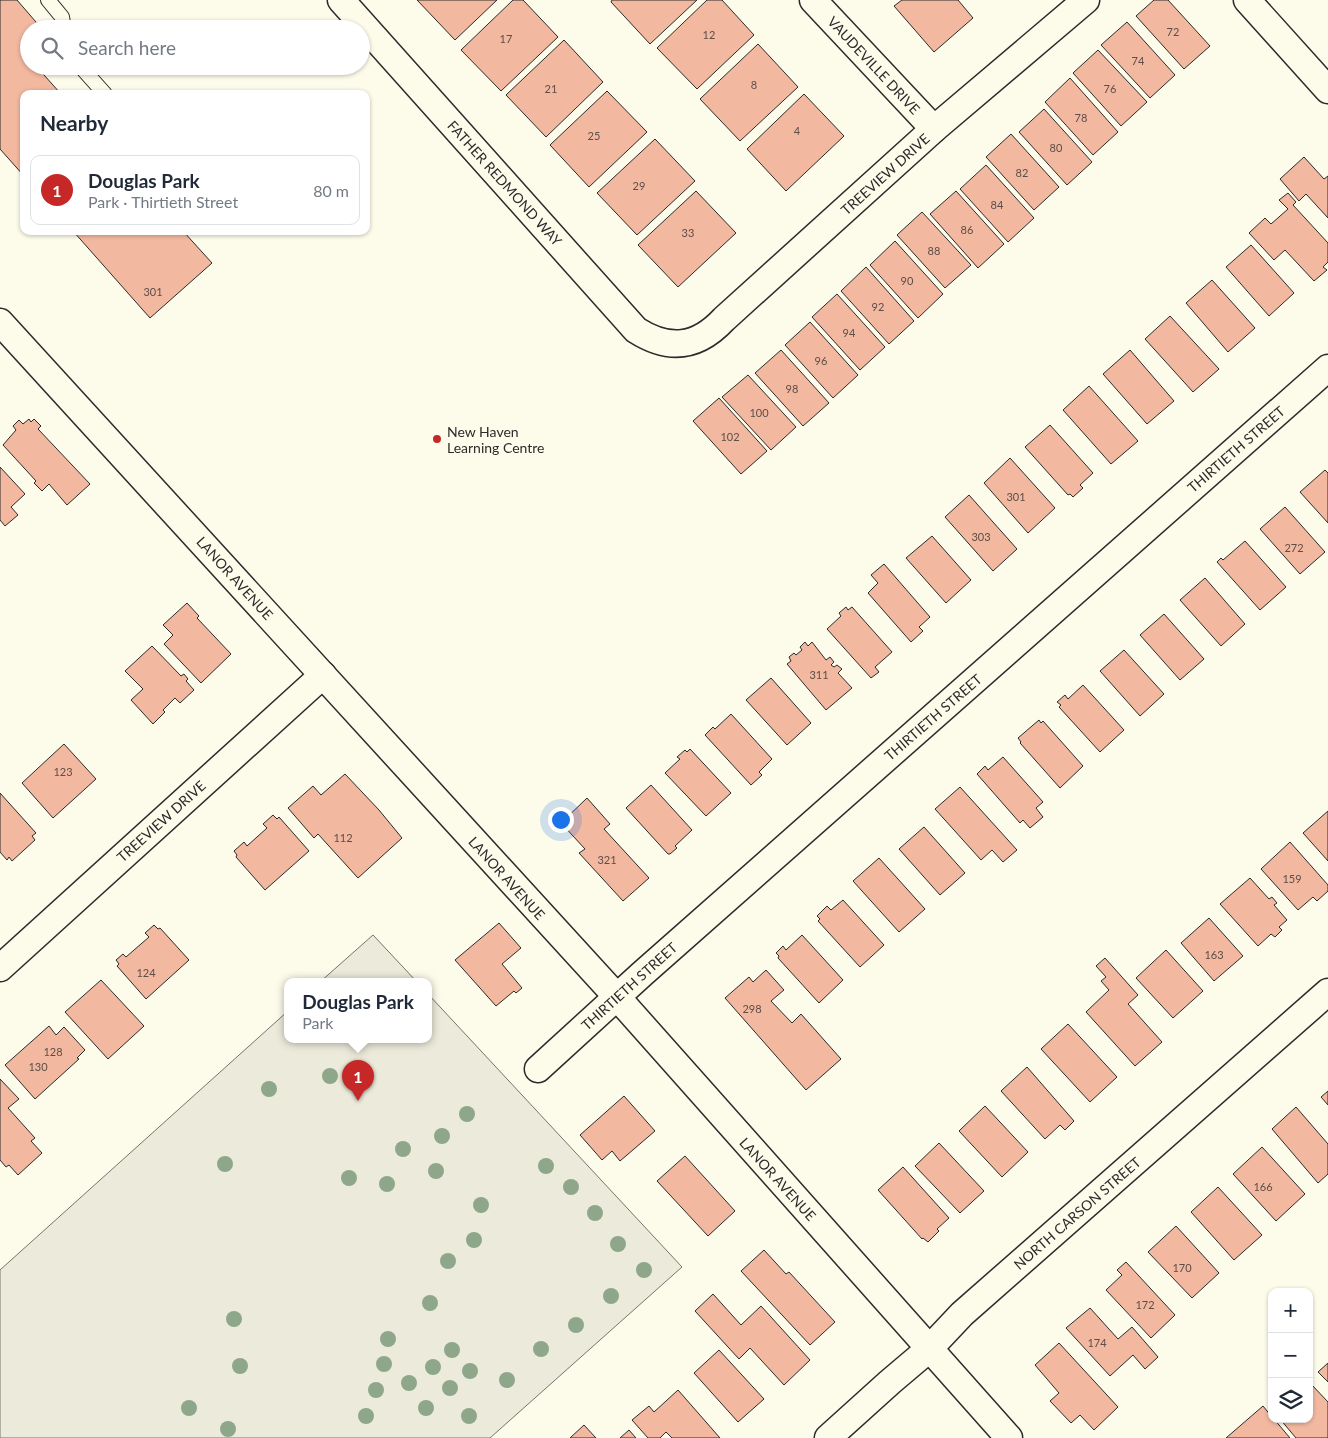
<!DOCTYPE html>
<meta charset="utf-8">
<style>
body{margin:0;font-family:Lato,sans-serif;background:#f2f2f3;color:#1f2937}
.controls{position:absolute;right:15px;bottom:15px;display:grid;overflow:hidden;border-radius:10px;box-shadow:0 1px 4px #0004}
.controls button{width:45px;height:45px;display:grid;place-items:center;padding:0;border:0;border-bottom:1px solid #e0e1e3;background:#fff;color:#1f2937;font:25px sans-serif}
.you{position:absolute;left:560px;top:819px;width:18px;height:18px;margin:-12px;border:4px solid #fff;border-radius:50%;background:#1a73e8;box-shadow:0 0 0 8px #1a73e833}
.badge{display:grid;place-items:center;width:32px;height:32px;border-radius:50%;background:#c62828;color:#fff;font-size:16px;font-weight:700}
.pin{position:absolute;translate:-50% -41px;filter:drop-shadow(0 1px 2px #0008)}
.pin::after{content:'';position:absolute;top:26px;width:18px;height:15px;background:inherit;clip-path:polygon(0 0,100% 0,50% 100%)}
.popup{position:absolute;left:284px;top:978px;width:148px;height:65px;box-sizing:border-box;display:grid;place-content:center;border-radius:10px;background:#fff;filter:drop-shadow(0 1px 4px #0005);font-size:16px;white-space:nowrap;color:#747a83}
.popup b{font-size:19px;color:#1f2937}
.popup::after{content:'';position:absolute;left:50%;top:100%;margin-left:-10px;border:10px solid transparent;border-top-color:#fff}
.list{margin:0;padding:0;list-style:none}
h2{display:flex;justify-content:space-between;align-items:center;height:65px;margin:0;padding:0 20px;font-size:21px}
h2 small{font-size:16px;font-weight:400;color:#747a83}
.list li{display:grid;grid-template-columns:32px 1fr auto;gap:15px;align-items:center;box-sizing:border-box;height:70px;margin:0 10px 10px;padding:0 10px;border:1px solid #e0e1e3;border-radius:10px}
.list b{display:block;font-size:19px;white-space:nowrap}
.list p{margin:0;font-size:16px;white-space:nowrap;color:#747a83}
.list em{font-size:16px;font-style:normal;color:#747a83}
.icon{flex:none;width:28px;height:28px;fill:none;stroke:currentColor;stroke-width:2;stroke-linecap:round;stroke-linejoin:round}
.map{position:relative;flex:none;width:1328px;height:1438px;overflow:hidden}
.search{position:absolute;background:#fff;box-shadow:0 1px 4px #0004;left:20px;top:20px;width:350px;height:55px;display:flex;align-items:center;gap:12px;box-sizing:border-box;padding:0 18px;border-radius:28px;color:#747a83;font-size:19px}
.panel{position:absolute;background:#fff;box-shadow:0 1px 4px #0004;left:20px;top:90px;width:350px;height:145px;border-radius:10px}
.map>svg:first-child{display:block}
</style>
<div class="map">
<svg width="1328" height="1438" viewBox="0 0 1328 1438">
<rect width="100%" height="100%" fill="#fdfbea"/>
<g fill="#ecebdb" stroke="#74746e">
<path d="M373,935L417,982H320Z"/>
<path d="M428,994L682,1267L490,1438H0V1270L288,1011V1040H428Z"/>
</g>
<g fill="#f2b8a0" stroke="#2b2b2b">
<path d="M0,0H17L42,29H29V66H36L61,94H24V176L0,149Z"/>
<path d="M417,0H497L455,40Z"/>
<path d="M513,0H523L558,37L501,91L461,50Z"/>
<path d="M612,0H697L650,44L611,2Z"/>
<path d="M707,0H722L754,35L697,89L657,48Z"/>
<path d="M902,0H958L973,18L934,52L894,6Z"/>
<path d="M1154,0H1168L1210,46L1184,69L1136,16Z"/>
<path d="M1127,22L1175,75L1150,98L1101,45Z"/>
<path d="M564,40L603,82L546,137L506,95Z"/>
<path d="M758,44L798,87L740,141L700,99Z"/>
<path d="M1098,50L1147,102L1121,126L1073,73Z"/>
<path d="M1070,78L1118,132L1093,155L1045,102Z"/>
<path d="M607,91L647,132L589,187L550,145Z"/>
<path d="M804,94L844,136L786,191L747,149Z"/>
<path d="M1044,109L1092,162L1067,185L1019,132Z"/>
<path d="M1011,134L1059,187L1034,210L986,157Z"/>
<path d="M655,139L695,181L637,235L597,193Z"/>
<path d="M1304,157L1324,179L1328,176V218L1306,194L1299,201L1280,179Z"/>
<path d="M986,165L1034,218L1008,242L960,189Z"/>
<path d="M696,191L736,233L678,287L638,245Z"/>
<path d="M956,191L1004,244L978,268L930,214Z"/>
<path d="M1288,193L1296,202L1293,205L1328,243V262L1323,267L1327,270L1314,281L1285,250L1274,260L1249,233L1265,218L1271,224L1288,209L1279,200Z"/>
<path d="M922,212L971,265L945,288L897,235Z"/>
<path d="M73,231H183L212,263L150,318Z"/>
<path d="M895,241L943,294L918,318L870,265Z"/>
<path d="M1251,245L1294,293L1269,316L1226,267Z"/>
<path d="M866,267L914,321L889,344L841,291Z"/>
<path d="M1212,280L1255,328L1228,352L1186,303Z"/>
<path d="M837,294L885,347L860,370L812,317Z"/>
<path d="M1170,316L1219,369L1193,392L1145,339Z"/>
<path d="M810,322L858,375L833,398L785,345Z"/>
<path d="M781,350L829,403L803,426L755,373Z"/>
<path d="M1130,350L1174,401L1147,424L1103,374Z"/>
<path d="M748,375L796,427L771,450L722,397Z"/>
<path d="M1089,386L1138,441L1111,464L1063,410Z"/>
<path d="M719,398L767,451L741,474L693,421Z"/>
<path d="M29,419L31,422L34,419L41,426L38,429L90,484L67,505L49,484L42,491L34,483L36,481L3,445L16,430L13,426L19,420L23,424Z"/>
<path d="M1050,425L1093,473L1080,485L1083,488L1073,497L1070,494L1068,495L1025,447Z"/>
<path d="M1010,458L1055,508L1028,533L984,483Z"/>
<path d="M0,467L25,494L11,507L18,515L5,526L0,520Z"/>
<path d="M1325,470L1328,473V523L1300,492Z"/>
<path d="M969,495L1017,549L993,571L945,517Z"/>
<path d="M1285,507L1325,552L1300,574L1260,529Z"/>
<path d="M932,536L971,580L946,603L906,558Z"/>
<path d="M1245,541L1286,587L1260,610L1217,562L1221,558L1223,560Z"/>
<path d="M884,564L930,617L919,627L923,631L911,642L868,593L878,583L871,575Z"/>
<path d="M1205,578L1245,624L1221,646L1180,600Z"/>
<path d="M187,603L199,616L197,618L231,654L201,683L164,644L173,635L163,625Z"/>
<path d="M846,607L848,610L852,607L892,652L875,667L879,672L871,678L827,629L841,616L839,613Z"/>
<path d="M1164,614L1204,659L1180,680L1140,635Z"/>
<path d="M805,642L808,646L812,642L826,660L830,657L834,662L831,665L834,667L837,665L842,669L838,673L852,688L826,710L787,664L791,661L789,657L794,653L796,655L802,650L800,647Z"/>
<path d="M152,646L181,676L184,674L188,679L186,681L194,690L180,703L175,698L163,710L165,712L153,724L131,700L143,689L125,671Z"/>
<path d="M1124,650L1164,694L1140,716L1100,671Z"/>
<path d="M771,678L811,723L787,745L746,700Z"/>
<path d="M1083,685L1124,730L1100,752L1059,707L1061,705L1057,702L1065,695L1068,699Z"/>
<path d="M731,714L772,759L759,772L762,775L751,785L705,735L713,727L715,729Z"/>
<path d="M1039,720L1041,723L1043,721L1083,766L1060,788L1020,743L1021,742L1018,738Z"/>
<path d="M64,744L96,779L53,818L22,783Z"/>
<path d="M690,749L731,793L706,816L665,773L680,759L677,757L685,750L687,752Z"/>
<path d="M1003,757L1043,802L1036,808L1043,817L1030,828L1023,820L1020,823L977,774L985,766L988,770Z"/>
<path d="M345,774L379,810L402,838L358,878L318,834L314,838L288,808L313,786L321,795Z"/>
<path d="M651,785L692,830L675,846L677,848L670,854H668L626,808Z"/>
<path d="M960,787L1017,850L1003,862L992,850L981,860L935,809Z"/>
<path d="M0,793L36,833L32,836L35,840L12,861L9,857L7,860L0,852Z"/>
<path d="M587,798L610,824L604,829L649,878L623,901L579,853L585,849L561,823Z"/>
<path d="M1328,811V861L1303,833Z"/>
<path d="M273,815L277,819L279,817L309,851L265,890L236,857L237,855L234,851L244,842L247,846L267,828L263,824Z"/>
<path d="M924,827L965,873L940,895L899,849Z"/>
<path d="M1290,842L1328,885V891L1317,901L1313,897L1298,910L1261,869Z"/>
<path d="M879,858L925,909L899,932L853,881Z"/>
<path d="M1250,878L1269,899L1272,897L1277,903L1274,905L1287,920L1279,927L1282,930L1275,937L1271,934L1258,946L1220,904Z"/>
<path d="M843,900L884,945L860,967L818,921L820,919L817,916L827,906L831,910Z"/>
<path d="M1209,918L1243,956L1214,981L1181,943Z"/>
<path d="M499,923L521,948L502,964L522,988L516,993L514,991L496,1006L455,960Z"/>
<path d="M154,925L158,929L160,928L189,960L146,999L117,966L119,964L116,960L123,954L126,957L149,937L145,933Z"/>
<path d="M802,935L843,980L819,1003L778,958L779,956L776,953L783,946L786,950Z"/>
<path d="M1166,950L1203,991L1173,1018L1136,978Z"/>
<path d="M1105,958L1138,995L1128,1004L1162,1042L1135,1066L1086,1012L1109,990L1101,981L1106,977L1096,966Z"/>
<path d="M766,970L784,990L771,1001L792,1023L801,1014L841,1059L806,1090L725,998L749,977L753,982Z"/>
<path d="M101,980L144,1026L108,1059L65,1012Z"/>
<path d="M1068,1024L1117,1077L1090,1102L1041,1049Z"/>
<path d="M49,1026L56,1035L64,1027L85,1050L77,1058L79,1059L35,1099L5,1065Z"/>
<path d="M1027,1067L1074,1121L1065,1130L1060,1125L1045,1139L1001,1091Z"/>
<path d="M0,1079L19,1099L8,1108L35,1138L31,1141L42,1153L18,1175L9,1165L6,1167L0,1160Z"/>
<path d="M1328,1091V1105L1321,1097Z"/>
<path d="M624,1096L655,1131L620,1161L612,1151L602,1160L580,1135Z"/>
<path d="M985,1106L1028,1152L1002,1177L959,1131Z"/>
<path d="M1296,1107L1328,1144V1174L1318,1183L1272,1129Z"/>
<path d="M939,1143L984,1191L960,1213L915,1166Z"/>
<path d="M1262,1147L1305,1194L1276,1221L1233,1174Z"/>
<path d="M685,1156L735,1211L708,1236L657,1181Z"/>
<path d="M903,1167L949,1218L937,1229L939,1231L928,1242L923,1238L922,1239L878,1190Z"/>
<path d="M1218,1187L1262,1235L1234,1260L1191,1212Z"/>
<path d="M1176,1226L1219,1273L1192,1298L1148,1252Z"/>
<path d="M764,1250L786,1274L789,1272L835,1322L810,1345L741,1271Z"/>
<path d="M1126,1262L1175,1315L1151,1338L1106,1290L1122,1275L1117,1270Z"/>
<path d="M713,1294L741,1325L761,1306L810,1360L784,1385L750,1348L739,1359L695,1311Z"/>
<path d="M1090,1308L1118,1339L1132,1327L1158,1357L1145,1369L1133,1355L1110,1376L1066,1328Z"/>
<path d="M1059,1343L1118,1407L1094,1430L1080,1415L1071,1423L1050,1401L1059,1393L1035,1365Z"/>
<path d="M719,1350L764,1399L738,1422L694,1373Z"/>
<path d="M1328,1363V1382L1318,1372Z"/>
<path d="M1311,1384L1328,1402V1438H1296L1280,1419H1309V1385Z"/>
<path d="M678,1390L720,1438H672L666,1432L660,1438H648L632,1420L649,1406L654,1412Z"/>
<path d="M1263,1406L1272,1417V1419H1274L1290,1438H1226Z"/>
<path d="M584,1425L596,1438H570Z"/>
<path d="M629,1430L636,1438H620Z"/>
</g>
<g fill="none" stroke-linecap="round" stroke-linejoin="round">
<g stroke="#2b2b2b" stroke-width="16">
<g id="lane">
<path d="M48,0L62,17L64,29"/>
<path d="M80,66L105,94"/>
</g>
</g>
<g stroke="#2b2b2b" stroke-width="29">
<g id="street">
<path d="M341,0L636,330C669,351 697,348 724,319L934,129L1086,0"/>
<path d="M813,0L934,129"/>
<path d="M1247,0L1328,90"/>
<path d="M0,322L617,997L1009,1438"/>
<path d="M0,968L323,675"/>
<path d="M538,1069L642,974L1328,368"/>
<path d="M828,1438L890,1382L929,1349L962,1314L1328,992"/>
</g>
</g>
<use href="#lane" stroke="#fdfbea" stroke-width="14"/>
<use href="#street" stroke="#fdfbea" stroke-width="26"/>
</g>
<g fill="#8ea78a">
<circle cx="330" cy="1076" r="8"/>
<circle cx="269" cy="1089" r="8"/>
<circle cx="467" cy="1114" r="8"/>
<circle cx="442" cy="1136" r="8"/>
<circle cx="403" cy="1149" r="8"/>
<circle cx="225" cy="1164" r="8"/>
<circle cx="546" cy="1166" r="8"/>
<circle cx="436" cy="1171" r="8"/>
<circle cx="349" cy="1178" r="8"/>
<circle cx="387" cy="1184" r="8"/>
<circle cx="571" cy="1187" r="8"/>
<circle cx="481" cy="1205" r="8"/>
<circle cx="595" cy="1213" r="8"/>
<circle cx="474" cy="1240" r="8"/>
<circle cx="618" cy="1244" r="8"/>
<circle cx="448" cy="1261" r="8"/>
<circle cx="644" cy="1270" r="8"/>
<circle cx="611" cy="1296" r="8"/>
<circle cx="430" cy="1303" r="8"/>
<circle cx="234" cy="1319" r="8"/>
<circle cx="576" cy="1325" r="8"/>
<circle cx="388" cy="1339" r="8"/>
<circle cx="541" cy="1349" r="8"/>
<circle cx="452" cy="1350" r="8"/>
<circle cx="384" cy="1364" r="8"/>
<circle cx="240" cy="1366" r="8"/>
<circle cx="433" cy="1367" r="8"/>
<circle cx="470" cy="1371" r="8"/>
<circle cx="507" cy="1380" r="8"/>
<circle cx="409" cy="1383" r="8"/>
<circle cx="450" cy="1388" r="8"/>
<circle cx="376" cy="1390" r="8"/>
<circle cx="189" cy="1408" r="8"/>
<circle cx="426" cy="1408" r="8"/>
<circle cx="366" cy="1416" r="8"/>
<circle cx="469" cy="1416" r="8"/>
<circle cx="228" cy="1429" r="8"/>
</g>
<circle fill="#c62828" stroke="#fdfbea" stroke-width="2" cx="437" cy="439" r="5"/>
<g text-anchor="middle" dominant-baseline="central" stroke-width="4" stroke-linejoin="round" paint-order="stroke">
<g font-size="11" fill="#5d4e48">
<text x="1173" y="31">72</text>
<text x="709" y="34">12</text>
<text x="506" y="38">17</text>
<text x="1138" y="60">74</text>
<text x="754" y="84">8</text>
<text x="551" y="88">21</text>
<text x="1110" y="88">76</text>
<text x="1081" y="117">78</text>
<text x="797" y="130">4</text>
<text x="594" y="135">25</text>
<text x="1056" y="147">80</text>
<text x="1022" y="172">82</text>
<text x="639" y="185">29</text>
<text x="997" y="204">84</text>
<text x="967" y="229">86</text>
<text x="688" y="232">33</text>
<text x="934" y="250">88</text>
<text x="907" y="280">90</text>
<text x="153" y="291">301</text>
<text x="878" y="306">92</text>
<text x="849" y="332">94</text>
<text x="821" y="360">96</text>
<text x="792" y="388">98</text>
<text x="759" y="412">100</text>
<text x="730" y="436">102</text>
<text x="1016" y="496">301</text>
<text x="981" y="536">303</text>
<text x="1294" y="547">272</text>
<text x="819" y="674">311</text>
<text x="63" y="771">123</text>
<text x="343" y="837">112</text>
<text x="607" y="859">321</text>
<text x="1292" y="878">159</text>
<text x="1214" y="954">163</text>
<text x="146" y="972">124</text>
<text x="752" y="1008">298</text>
<text x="53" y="1051">128</text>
<text x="38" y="1066">130</text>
<text x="1263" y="1186">166</text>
<text x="1182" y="1267">170</text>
<text x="1145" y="1304">172</text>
<text x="1097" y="1342">174</text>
</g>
<g font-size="14" fill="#2b2b2b" stroke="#fdfbea">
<text transform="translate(874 65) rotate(47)">VAUDEVILLE DRIVE</text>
<text transform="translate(885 174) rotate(-42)">TREEVIEW DRIVE</text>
<text transform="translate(505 183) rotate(48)">FATHER REDMOND WAY</text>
<text transform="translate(1236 449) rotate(-41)">THIRTIETH STREET</text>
<text transform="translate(235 578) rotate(48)">LANOR AVENUE</text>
<text transform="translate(933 717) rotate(-41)">THIRTIETH STREET</text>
<text transform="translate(161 821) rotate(-42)">TREEVIEW DRIVE</text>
<text transform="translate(507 878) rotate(48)">LANOR AVENUE</text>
<text transform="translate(629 986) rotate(-42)">THIRTIETH STREET</text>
<text transform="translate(778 1179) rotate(48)">LANOR AVENUE</text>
<text transform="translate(1077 1213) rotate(-41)">NORTH CARSON STREET</text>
</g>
<g font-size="14" fill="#2b2b2b" stroke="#fdfbea" text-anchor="start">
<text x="447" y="431">New Haven<tspan x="447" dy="16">Learning Centre</tspan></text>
</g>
</g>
</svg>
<div class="controls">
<button>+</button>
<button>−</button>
<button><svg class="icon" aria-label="layers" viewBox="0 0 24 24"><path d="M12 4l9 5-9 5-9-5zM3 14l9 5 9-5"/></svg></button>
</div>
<div class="you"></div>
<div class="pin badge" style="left:358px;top:1101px">1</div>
<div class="popup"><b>Douglas Park</b>Park</div>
<div class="search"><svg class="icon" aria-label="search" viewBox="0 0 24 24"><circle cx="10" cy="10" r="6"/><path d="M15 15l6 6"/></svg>Search here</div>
<section class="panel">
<h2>Nearby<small></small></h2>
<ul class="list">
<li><span class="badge">1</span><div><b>Douglas Park</b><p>Park · Thirtieth Street</p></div><em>80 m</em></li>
</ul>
</section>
</div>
